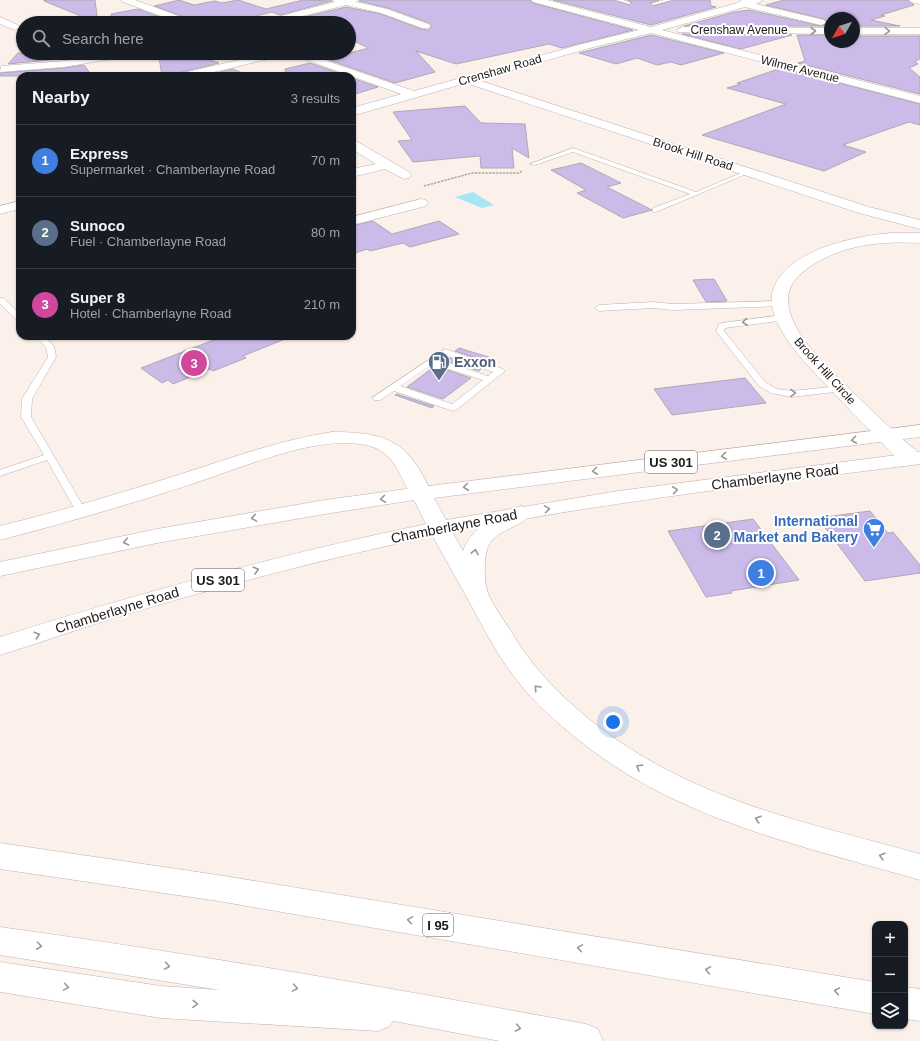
<!DOCTYPE html>
<meta charset="utf-8">
<style>
body{margin:0;font-family:Helvetica,sans-serif;background:#20242c;color:#f1f3f6}
.controls{position:absolute;right:12px;bottom:12px;display:grid;overflow:hidden;border-radius:8px;box-shadow:0 1px 3px #0004}
.controls button{width:36px;height:36px;display:grid;place-items:center;padding:0;border:0;border-bottom:1px solid #363941;background:#171b24;color:#f1f3f6;font:20px sans-serif}
.compass{position:absolute;left:824px;top:12px;width:36px;height:36px;border-radius:50%;background:#171b24;box-shadow:0 1px 3px #0004;rotate:231deg}
.you{position:absolute;left:613px;top:722px;width:14px;height:14px;margin:-10px;border:3px solid #fff;border-radius:50%;background:#1a73e8;box-shadow:0 0 0 6px #1a73e833}
.badge{display:grid;place-items:center;width:26px;height:26px;border-radius:50%;background:#0b8043;color:#fff;font-size:13px;font-weight:700}
.pin{position:absolute;translate:-50% -50%;border:2px solid #fff;box-shadow:0 1px 4px #0006}
.list{margin:0;padding:0;list-style:none}
h2{display:flex;justify-content:space-between;align-items:center;height:52px;margin:0;padding:0 16px;font-size:17px}
h2 small{font-size:13px;font-weight:400;color:#9ea1a6}
.list li{display:grid;grid-template-columns:26px 1fr auto;gap:12px;align-items:center;box-sizing:border-box;height:72px;padding:0 16px;border-top:1px solid #363941}
.list b{display:block;font-size:15px;white-space:nowrap}
.list p{margin:0;font-size:13px;white-space:nowrap;color:#9ea1a6}
.list em{font-size:13px;font-style:normal;color:#9ea1a6}
.icon{flex:none;width:22px;height:22px;fill:none;stroke:currentColor;stroke-width:2;stroke-linecap:round;stroke-linejoin:round}
.map{position:relative;flex:none;width:920px;height:1041px;overflow:hidden}
.search{position:absolute;background:#171b24;box-shadow:0 1px 3px #0004;left:16px;top:16px;width:340px;height:44px;display:flex;align-items:center;gap:10px;box-sizing:border-box;padding:0 14px;border-radius:22px;color:#9ea1a6;font-size:15px}
.panel{position:absolute;background:#171b24;box-shadow:0 1px 3px #0004;left:16px;top:72px;width:340px;height:268px;border-radius:12px}
.map>svg:first-child{display:block}
</style>
<div class="map">
<svg width="920" height="1041" viewBox="0 0 920 1041">
<rect width="100%" height="100%" fill="#fcf0eb"/>
<path fill="#a7e5f4" d="M473,192L494,205L482,208L455,197Z"/>
<g fill="#ccbbe9" stroke="#adaab4">
<path d="M44,0H95L98,23L44,1Z"/>
<path d="M179,0L194,5L215,1L222,3L238,0L266,9L303,0L332,1L280,15L272,12L236,21V23H196L193,20L154,6Z"/>
<path d="M360,0H530L533,3L633,30L562,48L549,44L456,64L416,51L435,72L395,83L326,59L369,48L349,39V23H308L296,19L346,7L381,14L421,29L428,30L432,26L429,23L388,8L359,1Z"/>
<path d="M553,0H615L629,5L632,2L627,0H659L650,3L653,6L673,0H710L711,6L716,7L651,25Z"/>
<path d="M784,0H908L914,5L881,15L885,16L871,20L900,26H854V18H830V26H821L828,22L824,19L766,5Z"/>
<path d="M138,9L176,23H112L111,14Z"/>
<path d="M749,10L821,26H684L734,12Z"/>
<path d="M682,34L792,35L741,49Z"/>
<path d="M651,35L724,53L681,65L671,62L657,65L637,58L616,64L579,53Z"/>
<path d="M797,35H830V42H854V36H920V59L915,61L918,64L909,68L920,77V94L798,63L805,61Z"/>
<path d="M18,53H75L78,57L8,64Z"/>
<path d="M181,53H189L219,63L182,72L175,76H162L159,57Z"/>
<path d="M310,63L347,76H286L285,69Z"/>
<path d="M84,65L92,76H0V73L64,68Z"/>
<path d="M781,68L920,104V125L909,122L843,145L866,152L824,171L702,135L786,104L727,88L741,84L737,83Z"/>
<path d="M233,69L249,76H204Z"/>
<path d="M352,78L378,87L352,95Z"/>
<path d="M465,106L481,123L525,124L529,158L512,148L514,168H481L480,156L413,162L398,141L412,140L393,112Z"/>
<path d="M581,163L621,183L607,187L652,210L623,218L577,193L586,190L551,170Z"/>
<path d="M373,221L392,234L439,221L459,234L410,247L403,243L370,251L367,249L352,254V226Z"/>
<path d="M714,279L727,301L706,302L693,280Z"/>
<path d="M224,336L290,337L243,356L246,358L213,371L210,369L173,384L168,380L162,383L141,368Z"/>
<path d="M459,348L495,359L490,363L455,351Z"/>
<path d="M447,357L481,369L479,371L443,360Z"/>
<path d="M435,366L471,378L443,399L407,387Z"/>
<path d="M745,378L766,403L672,415L654,389Z"/>
<path d="M397,394L434,406L432,408L395,395Z"/>
<path d="M870,511L888,533L893,532L920,565V573L865,581L818,518Z"/>
<path d="M753,519L799,580L731,591L732,593L706,597L668,531Z"/>
</g>
<g fill="none" stroke-linecap="round" stroke-linejoin="round">
<g stroke="#bdb1ad" stroke-width="1">
<g id="lane">
<path d="M616,0H623L631,3L629,4Z"/>
<path d="M664,0H672L653,5L651,4Z"/>
<path d="M573,148L696,192L746,171L751,172L656,212H653V208L690,194L573,152L535,165L530,164Z"/>
<path d="M0,298H3L20,314V321L17,320L0,304Z"/>
<path d="M780,301L784,304L783,306L673,310L653,308L599,311L595,308L599,305L653,302L673,304Z"/>
<path d="M783,315L787,318L786,320L725,328L724,331L765,382L777,389L792,391L840,386L843,387L845,389L843,391L792,397L771,393L759,386L716,331L719,324L722,323Z"/>
<path d="M35,336H44L54,346L56,357L32,399L31,417L86,511L85,513H77L47,460L0,476V470L44,455L21,417L22,399L48,357L46,347Z"/>
<path d="M445,349L503,369L505,371L456,410L453,411L394,391L380,400H374L372,398ZM446,355L493,372L488,376L439,360ZM433,364L483,380L452,404L400,386Z"/>
</g>
</g>
<g stroke="#bdb1ad" stroke-width="1">
<g id="street">
<path d="M121,0H135L192,21L194,23H180L123,2Z"/>
<path d="M333,0H358L356,2L387,9L428,24L430,26L428,28H422L381,13L346,5L275,23H259L261,21L335,2Z"/>
<path d="M531,0H547L651,27L737,3L742,0H763L756,4L824,20L826,22L824,24L821,25L745,7L662,30L920,96V103L651,33L590,48L478,80L869,207L920,220V229L859,213L466,83L352,116V108L401,94L290,54L197,76H176L182,73L271,53H304L414,91L582,44L639,30L533,2Z"/>
<path d="M909,0H920V4L911,2Z"/>
<path d="M0,17L18,25L20,27L15,30L0,24Z"/>
<path d="M682,27L830,28V34L678,32L677,30Z"/>
<rect x="854" y="28" width="66" height="6"/>
<path d="M110,53H134L129,56L64,67L0,72L1,66L64,61Z"/>
<path d="M352,140L356,141L409,172L411,175L409,178L404,179L385,169L352,177V169L376,164L352,149Z"/>
<path d="M421,199L426,200L428,203L426,206L352,225V217Z"/>
<path d="M20,201V209L0,214V206Z"/>
<path d="M891,233H920V243C882,241 847,244 814,264C800,273 787,284 788,302C792,338 828,366 851,390C873,412 896,434 920,454V463C915,465 910,466 905,463C894,457 883,444 874,434C859,420 846,406 832,391C813,371 793,352 780,328C774,317 769,302 773,290C786,250 854,236 891,233Z"/>
</g>
</g>
<g stroke="#bdb1ad" stroke-width="1">
<path id="secondary" d="M332,432C389,432 408,442 432,493L429,498L421,499L413,498C400,479 397,456 373,447C328,432 257,462 215,476C193,484 170,491 148,498C99,513 50,527 0,540V526C61,511 121,493 181,474C231,458 280,440 332,432Z"/>
</g>
<g stroke="#bdb1ad" stroke-width="1">
<path id="primary" d="M920,425V437L434,498L446,520L618,491L920,452V464C740,487 559,507 382,547C293,567 205,591 117,617C78,629 39,643 0,655V637C140,593 282,554 426,524L414,500L325,514L157,543L0,576V562L157,529L325,500L421,487Z"/>
</g>
<g stroke="#bdb1ad" stroke-width="1">
<g id="highway">
<path d="M521,506L529,508L532,513C521,529 492,529 487,550C484,559 484,581 487,590C488,597 504,621 509,628C530,665 557,693 590,720C689,799 800,821 920,854V880C796,844 672,819 570,733C552,718 535,703 520,684C500,660 485,631 470,603C456,578 442,553 428,528L431,523L439,521L447,523L463,551C471,528 498,512 521,506Z"/>
<path d="M0,843L218,875L875,982V1014L218,901L0,869Z"/>
<path d="M0,927C196,954 391,988 586,1024L598,1029L603,1041H500L393,1021L390,1026L378,1031L161,1018L0,992V962L161,986L220,990L0,955Z"/>
<path d="M905,987L920,989V1021L905,1019Z"/>
</g>
</g>
<path stroke="#b0a7a3" stroke-width="1.5" stroke-dasharray="2.5 1" stroke-linecap="butt" d="M424,186L472,173H519L522,171"/>
<use href="#lane" fill="#fff" fill-rule="evenodd"/>
<use href="#street" fill="#fff" fill-rule="evenodd"/>
<use href="#secondary" fill="#fff" fill-rule="evenodd"/>
<use href="#primary" fill="#fff" fill-rule="evenodd"/>
<use href="#highway" fill="#fff" fill-rule="evenodd"/>
</g>
<defs><path id="oneway-chevron" d="M-2-3.5L2.5 0L-2 3.5" fill="none" stroke-width="1.6" stroke-linecap="round" stroke-linejoin="round"/></defs>
<g stroke="#999897">
<use href="#oneway-chevron" transform="translate(813 31)"/>
<use href="#oneway-chevron" transform="translate(887 31) rotate(1)"/>
<use href="#oneway-chevron" transform="translate(745 322) rotate(174)"/>
<use href="#oneway-chevron" transform="translate(793 393) rotate(1)"/>
<use href="#oneway-chevron" transform="translate(854 440) rotate(173)"/>
<use href="#oneway-chevron" transform="translate(724 456) rotate(173)"/>
<use href="#oneway-chevron" transform="translate(595 471) rotate(173)"/>
<use href="#oneway-chevron" transform="translate(466 487) rotate(173)"/>
<use href="#oneway-chevron" transform="translate(675 490) rotate(-8)"/>
<use href="#oneway-chevron" transform="translate(383 499) rotate(172)"/>
<use href="#oneway-chevron" transform="translate(547 509) rotate(-9)"/>
<use href="#oneway-chevron" transform="translate(254 518) rotate(171)"/>
<use href="#oneway-chevron" transform="translate(126 542) rotate(168)"/>
<use href="#oneway-chevron" transform="translate(475 552) rotate(-78)"/>
<use href="#oneway-chevron" transform="translate(256 570) rotate(-15)"/>
<use href="#oneway-chevron" transform="translate(37 635) rotate(-18)"/>
<use href="#oneway-chevron" transform="translate(537 688) rotate(-133)"/>
<use href="#oneway-chevron" transform="translate(639 767) rotate(-148)"/>
<use href="#oneway-chevron" transform="translate(758 819) rotate(-162)"/>
<use href="#oneway-chevron" transform="translate(882 856) rotate(-164)"/>
<use href="#oneway-chevron" transform="translate(410 920) rotate(-171)"/>
<use href="#oneway-chevron" transform="translate(39 946) rotate(8)"/>
<use href="#oneway-chevron" transform="translate(580 948) rotate(-171)"/>
<use href="#oneway-chevron" transform="translate(167 966) rotate(10)"/>
<use href="#oneway-chevron" transform="translate(708 970) rotate(-170)"/>
<use href="#oneway-chevron" transform="translate(66 987) rotate(9)"/>
<use href="#oneway-chevron" transform="translate(295 988) rotate(10)"/>
<use href="#oneway-chevron" transform="translate(837 991) rotate(-170)"/>
<use href="#oneway-chevron" transform="translate(195 1004) rotate(3)"/>
<use href="#oneway-chevron" transform="translate(518 1028) rotate(11)"/>
</g>
<defs>
<g id="fuel-pin" transform="scale(1.15)"><path d="M0 17L-7.5 6A9.5 9.5 0 1 1 7.5 6Z" fill="#5c6f8a" stroke="#fff"/><path d="M-5.5-6h7V0h2V4h1.3V-2.5L3-4.5l.8-.8L6-3V5H2.5V1h-1V6h-7ZM-4.2-4.7v3.2H.2V-4.7Z" fill="#fff"/></g>
<g id="supermarket-pin" transform="scale(1.15)"><path d="M0 17L-7.5 6A9.5 9.5 0 1 1 7.5 6Z" fill="#3f7fe0" stroke="#fff"/><path d="M-6-5.5h2.5l.6 2H6L4.5 2H-2.5L-4.4-4H-6ZM-1.5 3.2a1.3 1.3 0 1 0 .1 0ZM3 3.2a1.3 1.3 0 1 0 .1 0Z" fill="#fff"/></g>
</defs>
<g fill-rule="evenodd">
<use href="#fuel-pin" x="439" y="362"/>
<use href="#supermarket-pin" x="874" y="529"/>
</g>
<g text-anchor="middle" dominant-baseline="central" stroke-width="4" stroke-linejoin="round" paint-order="stroke">
<g font-size="12" fill="#1d1917" stroke="#fff">
<text x="739" y="30">Crenshaw Avenue</text>
<text transform="translate(800 69) rotate(14)">Wilmer Avenue</text>
<text transform="translate(500 70) rotate(-16)">Crenshaw Road</text>
<text transform="translate(693 154) rotate(18)">Brook Hill Road</text>
<text transform="translate(825 371) rotate(48)">Brook Hill Circle</text>
</g>
<g fill="#fff" stroke="#615e5d" stroke-width="1">
<rect x="645" y="451" width="52" height="22" rx="3"/>
<rect x="192" y="569" width="52" height="22" rx="3"/>
<rect x="423" y="914" width="30" height="22" rx="3"/>
</g>
<g font-size="13" font-weight="bold" fill="#1d1917">
<text x="671" y="462">US 301</text>
<text x="218" y="580">US 301</text>
<text x="438" y="925">I 95</text>
</g>
<g font-size="14" font-weight="bold" fill="#4e5e75" stroke="#fff" text-anchor="start">
<text x="454" y="362">Exxon</text>
</g>
<g font-size="14" fill="#1d1917" stroke="#fff">
<text transform="translate(775 477) rotate(-7)">Chamberlayne Road</text>
<text transform="translate(454 526) rotate(-11)">Chamberlayne Road</text>
<text transform="translate(117 610) rotate(-17)">Chamberlayne Road</text>
</g>
<g font-size="14" font-weight="bold" fill="#366cbe" stroke="#fff" text-anchor="end">
<text x="858" y="521">International<tspan x="858" dy="16">Market and Bakery</tspan></text>
</g>
</g>
</svg>
<div class="controls">
<button>+</button>
<button>−</button>
<button><svg class="icon" aria-label="layers" viewBox="0 0 24 24"><path d="M12 4l9 5-9 5-9-5zM3 14l9 5 9-5"/></svg></button>
</div>
<svg class="compass" viewBox="-18 -18 36 36"><path d="M0-13l5 13h-10z" fill="#e53935"/><path d="M0 13l5-13h-10z" fill="#9ea1a6"/></svg>
<div class="you"></div>
<div class="pin badge" style="left:761px;top:573px;background:#3f7fe0">1</div>
<div class="pin badge" style="left:717px;top:535px;background:#5c6f8a">2</div>
<div class="pin badge" style="left:194px;top:363px;background:#d1479c">3</div>
<div class="search"><svg class="icon" aria-label="search" viewBox="0 0 24 24"><circle cx="10" cy="10" r="6"/><path d="M15 15l6 6"/></svg>Search here</div>
<section class="panel">
<h2>Nearby<small>3 results</small></h2>
<ul class="list">
<li><span class="badge" style="background:#3f7fe0">1</span><div><b>Express</b><p>Supermarket · Chamberlayne Road</p></div><em>70 m</em></li>
<li><span class="badge" style="background:#5c6f8a">2</span><div><b>Sunoco</b><p>Fuel · Chamberlayne Road</p></div><em>80 m</em></li>
<li><span class="badge" style="background:#d1479c">3</span><div><b>Super 8</b><p>Hotel · Chamberlayne Road</p></div><em>210 m</em></li>
</ul>
</section>
</div>
